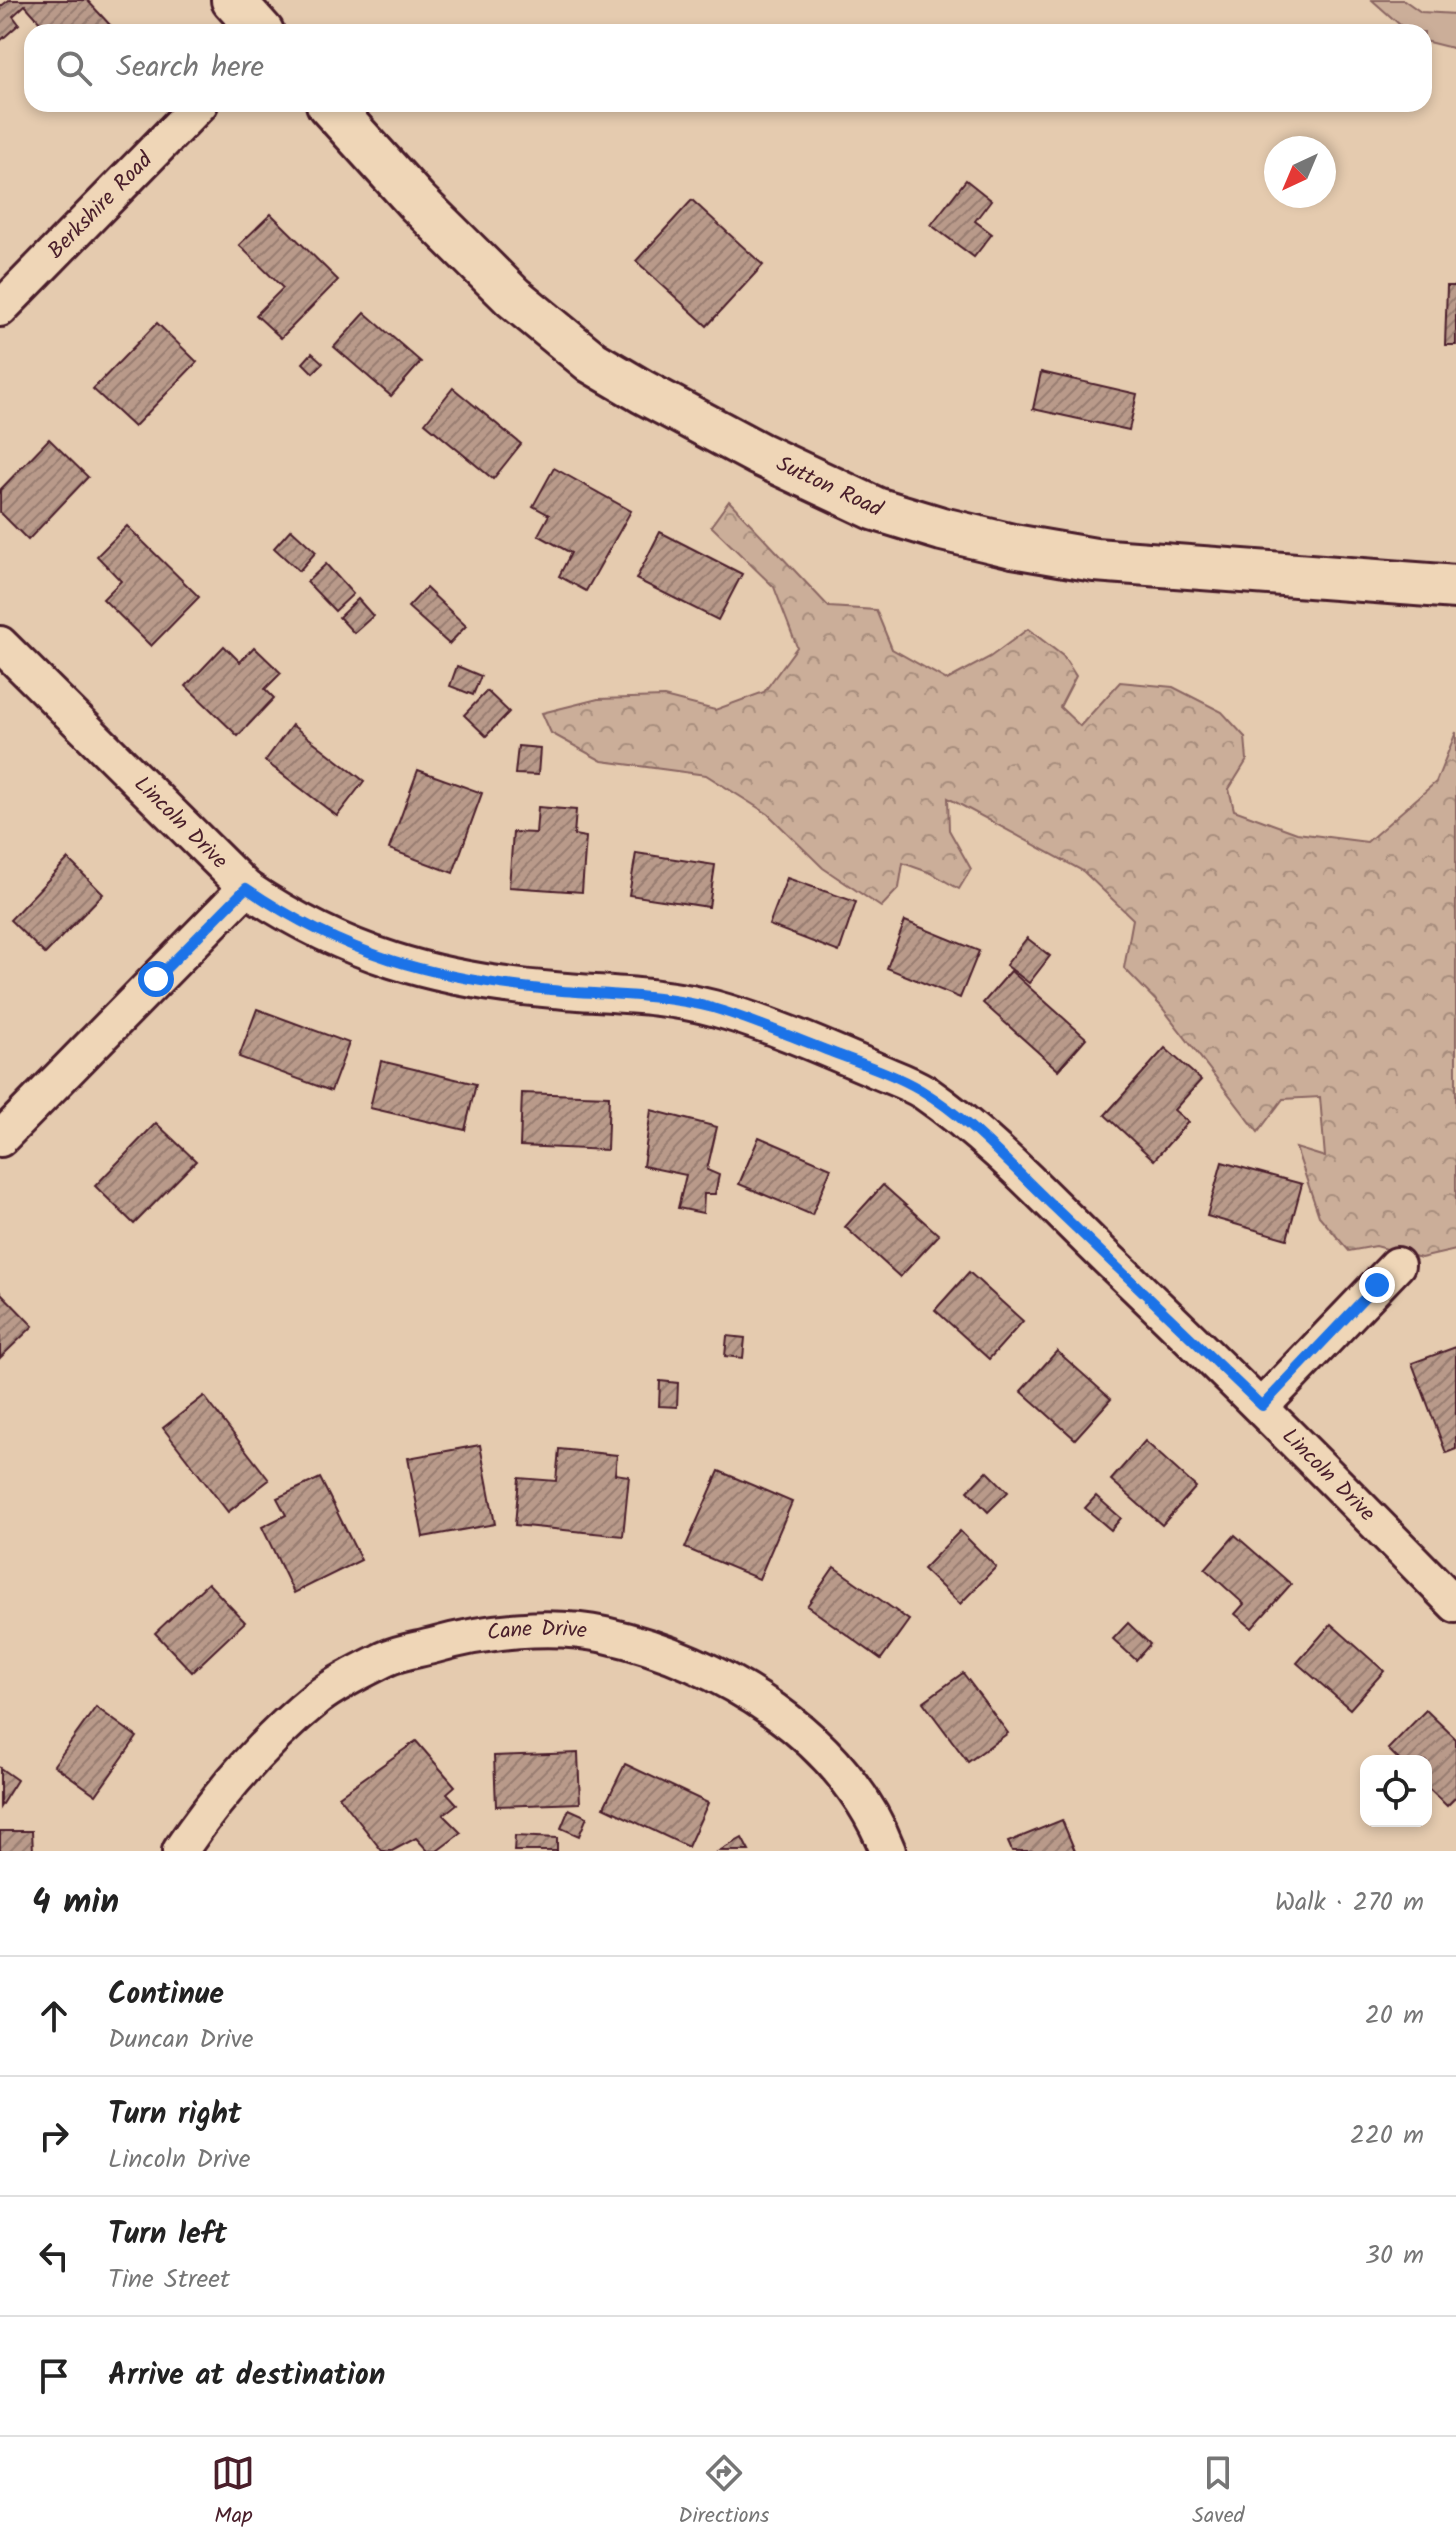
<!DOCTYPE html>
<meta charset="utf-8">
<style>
body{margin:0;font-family:Kalam,sans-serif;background:#f2f2f2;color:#222}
.controls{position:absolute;right:24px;bottom:24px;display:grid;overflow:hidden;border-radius:16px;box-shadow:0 4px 12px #0003}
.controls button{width:72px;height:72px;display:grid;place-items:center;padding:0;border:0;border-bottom:2px solid #e0e0e0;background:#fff;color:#222;font:40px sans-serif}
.compass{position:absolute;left:1264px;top:136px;width:72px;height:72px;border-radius:50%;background:#fff;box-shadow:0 4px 12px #0003;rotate:224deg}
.stop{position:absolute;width:24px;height:24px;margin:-18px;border:6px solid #1a73e8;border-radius:50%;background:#fff}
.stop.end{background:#1a73e8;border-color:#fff;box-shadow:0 2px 8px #0008}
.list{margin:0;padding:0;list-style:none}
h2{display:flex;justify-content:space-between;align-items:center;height:104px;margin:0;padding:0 32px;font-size:34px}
h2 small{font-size:26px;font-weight:400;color:#767676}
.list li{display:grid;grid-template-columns:52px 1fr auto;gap:24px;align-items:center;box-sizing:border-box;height:120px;padding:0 32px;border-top:2px solid #e0e0e0}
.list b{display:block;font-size:30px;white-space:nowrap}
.list p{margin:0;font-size:26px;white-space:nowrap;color:#767676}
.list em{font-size:26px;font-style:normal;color:#767676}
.icon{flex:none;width:44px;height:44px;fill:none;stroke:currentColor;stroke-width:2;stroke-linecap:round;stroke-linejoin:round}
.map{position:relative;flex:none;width:1456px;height:1851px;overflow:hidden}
.search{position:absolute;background:#fff;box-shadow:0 4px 12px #0003;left:24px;right:24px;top:24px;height:88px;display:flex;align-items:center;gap:20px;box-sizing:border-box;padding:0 28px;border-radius:24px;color:#767676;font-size:30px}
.sheet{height:584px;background:#fff}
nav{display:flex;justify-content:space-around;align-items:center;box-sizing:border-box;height:112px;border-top:2px solid #e0e0e0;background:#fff;font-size:22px;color:#767676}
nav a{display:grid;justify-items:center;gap:4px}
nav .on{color:#4a1f2b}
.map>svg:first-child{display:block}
</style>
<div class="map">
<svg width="1456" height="1851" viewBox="0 0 1456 1851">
<defs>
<pattern id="forest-crowns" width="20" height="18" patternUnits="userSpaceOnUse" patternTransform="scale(2)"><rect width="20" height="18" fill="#cbae99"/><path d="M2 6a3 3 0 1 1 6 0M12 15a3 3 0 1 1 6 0" fill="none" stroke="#a78d7d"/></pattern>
<pattern id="building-hatch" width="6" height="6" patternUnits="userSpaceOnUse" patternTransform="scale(2)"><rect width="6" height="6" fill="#b99a8a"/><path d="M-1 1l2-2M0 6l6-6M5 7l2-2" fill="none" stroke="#987d71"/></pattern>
</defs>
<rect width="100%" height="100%" fill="#e5cbaf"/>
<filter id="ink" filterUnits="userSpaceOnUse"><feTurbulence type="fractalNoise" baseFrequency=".0125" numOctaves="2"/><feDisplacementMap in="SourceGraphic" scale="16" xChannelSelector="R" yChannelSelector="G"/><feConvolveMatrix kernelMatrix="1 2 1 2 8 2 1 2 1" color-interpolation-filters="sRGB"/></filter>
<g filter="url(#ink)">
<path fill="#cbae99" stroke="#8a6662" stroke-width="2" d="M1372,0H1404L1421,12L1456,14V49L1424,41V32H1408Z"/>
<path fill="url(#forest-crowns)" stroke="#8a6662" stroke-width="2" d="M729,501L829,607L876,610L892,649L947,680L990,657L1028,629L1063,656L1076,676L1060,707L1080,726L1120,682L1173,687L1222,712L1245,737L1247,760L1229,789L1234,810L1297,833L1367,842L1436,782L1456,732V1250L1421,1258L1376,1246L1349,1251L1319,1216L1296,1148L1325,1157L1320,1097L1283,1099L1258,1132L1160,1005L1124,968L1133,919L1083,871L948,798L949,830L971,869L959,889L931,873L903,863L899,888L881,907L823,868L768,814L706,775L602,761L551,733L542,713L598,699L664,697L715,710L764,692L797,647L774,587L711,526Z"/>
<g fill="url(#building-hatch)" stroke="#4a1f2b" stroke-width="2">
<path d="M9,0H87L111,26L104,32H49L25,5L13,16L19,24L0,41V7Z"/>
<path d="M966,180L991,200L975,221L992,234L974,257L931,225Z"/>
<path d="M692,200L763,265L707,326L636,261Z"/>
<path d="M271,214L338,280L281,338L256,315L283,288L239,245Z"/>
<path d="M1447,286H1456V345H1445Z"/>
<path d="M365,313L421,362L391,396L334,347Z"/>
<path d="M157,323L197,362L134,427L93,389Z"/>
<path d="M312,353L323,363L313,373L303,363Z"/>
<path d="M1041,372L1137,394L1129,430L1033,409Z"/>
<path d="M453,388L521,444L493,479L425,423Z"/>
<path d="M49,439L88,477L28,540L0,512V490Z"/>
<path d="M554,468L631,511L586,591L559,576L571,553L538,535L549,515L533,506Z"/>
<path d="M127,526L199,597L151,646L103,599L121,581L97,556Z"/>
<path d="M291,529L316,552L299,571L274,548Z"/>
<path d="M660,532L742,574L718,620L636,579Z"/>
<path d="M326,564L353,594L335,611L307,582Z"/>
<path d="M426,588L466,626L449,644L408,607Z"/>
<path d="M358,599L373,616L354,633L339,617Z"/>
<path d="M224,646L240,662L254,647L281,673L265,689L274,698L238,736L186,686Z"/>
<path d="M457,666L481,676L473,695L450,686Z"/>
<path d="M487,691L509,712L486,736L464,715Z"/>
<path d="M292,725L364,781L337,816L265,761Z"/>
<path d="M518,746L540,748L538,775L515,774Z"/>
<path d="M418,770L482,793L453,873L389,849Z"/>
<path d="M538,807L576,810L574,835L586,837L582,892L509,887L513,832L536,833Z"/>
<path d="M636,853L715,865L709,907L629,895Z"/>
<path d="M68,859L103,894L45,954L10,920Z"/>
<path d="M787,878L856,902L839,952L769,925Z"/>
<path d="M905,921L979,951L960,998L887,968Z"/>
<path d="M1027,938L1050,956L1029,983L1006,965Z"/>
<path d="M1011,971L1086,1038L1058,1070L983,1003Z"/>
<path d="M257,1009L349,1043L331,1091L239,1057Z"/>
<path d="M1165,1048L1201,1080L1174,1110L1188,1122L1154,1160L1105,1115Z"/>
<path d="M381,1061L476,1084L465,1130L370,1108Z"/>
<path d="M522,1093L609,1096L607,1150L520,1146Z"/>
<path d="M651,1110L717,1127L707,1170L719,1175L715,1194H704L703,1213L678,1208L686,1175L643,1166Z"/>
<path d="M156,1123L196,1161L134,1224L95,1186Z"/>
<path d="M759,1137L831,1168L812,1215L739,1184Z"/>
<path d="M1222,1162L1302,1184L1287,1239L1207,1216Z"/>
<path d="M883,1185L939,1235L900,1277L845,1227Z"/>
<path d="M969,1272L1023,1321L989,1359L935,1310Z"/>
<path d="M0,1292L33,1326L0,1358Z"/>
<path d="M727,1336L745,1338L743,1358L725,1356Z"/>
<path d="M1456,1347V1449L1446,1453L1412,1363Z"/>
<path d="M1057,1351L1111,1399L1075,1439L1021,1391Z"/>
<path d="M660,1381L678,1383L677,1407L659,1406Z"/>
<path d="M204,1396L269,1480L228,1512L163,1428Z"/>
<path d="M1145,1441L1196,1487L1162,1525L1111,1480Z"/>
<path d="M480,1445L495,1524L423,1537L408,1458Z"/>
<path d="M559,1449L617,1455L615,1474L629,1476L623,1536L515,1525L519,1478L556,1481Z"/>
<path d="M719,1471L792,1502L759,1579L685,1548Z"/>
<path d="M987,1471L1008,1492L988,1512L968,1491Z"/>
<path d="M320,1478L361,1560L294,1593L262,1527L286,1515L277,1498Z"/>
<path d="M1096,1496L1121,1518L1111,1530L1085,1508Z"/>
<path d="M960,1531L996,1567L960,1604L923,1569Z"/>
<path d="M1235,1535L1291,1584L1252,1628L1235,1614L1244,1604L1205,1569Z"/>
<path d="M834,1567L909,1620L881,1659L807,1606Z"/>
<path d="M208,1583L245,1622L192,1672L155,1633Z"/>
<path d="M1128,1623L1150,1644L1136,1660L1113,1639Z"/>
<path d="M1331,1624L1384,1671L1350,1709L1297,1663Z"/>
<path d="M963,1673L1008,1733L968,1762L923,1702Z"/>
<path d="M96,1707L137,1737L96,1795L54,1765Z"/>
<path d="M1426,1710L1456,1739V1797L1447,1806L1426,1786V1761H1400L1388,1749Z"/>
<path d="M416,1741L455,1786L447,1793L457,1804L443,1815L461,1833L437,1851H428L416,1838L392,1851H382L339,1796Z"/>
<path d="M578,1753L580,1803L496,1806L494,1756Z"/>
<path d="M625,1764L708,1803L688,1847L604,1807Z"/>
<path d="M0,1768L17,1780L0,1807Z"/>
<path d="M569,1809L587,1817L579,1836L561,1828Z"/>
<path d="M1062,1820L1075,1851H1012L1008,1842Z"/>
<path d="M0,1831H32L33,1851H0Z"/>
<path d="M515,1836L557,1838V1851H514Z"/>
<path d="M742,1838L749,1851H719Z"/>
</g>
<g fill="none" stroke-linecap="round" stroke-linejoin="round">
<g stroke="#4a1f2b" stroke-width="40">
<g id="minor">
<path id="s1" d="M0,309L200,104"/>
<path id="s2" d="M0,644L246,888C343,954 437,981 554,990C607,995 661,994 713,1008C767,1023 820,1046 871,1068C888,1076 908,1082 924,1092C992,1139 1049,1202 1108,1259C1226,1372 1342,1488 1456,1605"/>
<path d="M0,1139L246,888"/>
<path d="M1262,1406L1397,1265"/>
<path id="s3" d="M180,1851C218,1795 264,1741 317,1698C336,1683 363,1670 385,1659C399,1652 417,1650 432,1646C484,1631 551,1623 605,1635C721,1661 844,1737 888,1851"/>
</g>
</g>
<g stroke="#4a1f2b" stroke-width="48">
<g id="tertiary">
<path d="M233,0L262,32"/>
<path id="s4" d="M328,104L416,201L513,297L592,362L643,392L759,454L876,509L942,529L1013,546L1095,560L1456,587"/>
</g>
</g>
<use href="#minor" stroke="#efd6b7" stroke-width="34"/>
<use href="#tertiary" stroke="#efd6b7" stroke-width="42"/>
</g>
</g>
<g fill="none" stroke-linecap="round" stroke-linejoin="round" filter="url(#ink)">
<path stroke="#1a73e8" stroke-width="10" d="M156,979L246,888C344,955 434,979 551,990C605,995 660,994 713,1008C751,1019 789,1036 826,1050C857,1062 892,1073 921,1090C969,1119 1008,1163 1048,1201C1119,1269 1191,1338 1262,1406L1377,1285"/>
</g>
<g text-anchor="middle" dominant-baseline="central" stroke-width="7" stroke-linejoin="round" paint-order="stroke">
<g font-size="22" fill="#4a1f2b" stroke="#efd6b7">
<text stroke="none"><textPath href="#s1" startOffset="144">Berkshire Road</textPath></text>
<text stroke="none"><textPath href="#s4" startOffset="638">Sutton Road</textPath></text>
<text stroke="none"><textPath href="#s2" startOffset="254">Lincoln Drive</textPath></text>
<text stroke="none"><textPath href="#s2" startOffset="1620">Lincoln Drive</textPath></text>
<text stroke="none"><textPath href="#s3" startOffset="440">Cane Drive</textPath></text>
</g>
</g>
</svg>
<div class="controls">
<button><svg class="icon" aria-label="locate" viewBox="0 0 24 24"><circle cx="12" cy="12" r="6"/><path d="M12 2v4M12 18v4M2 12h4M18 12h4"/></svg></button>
</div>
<svg class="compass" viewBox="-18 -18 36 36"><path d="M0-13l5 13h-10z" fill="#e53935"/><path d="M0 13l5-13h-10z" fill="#767676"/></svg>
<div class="stop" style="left:156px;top:979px"></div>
<div class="stop end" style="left:1377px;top:1285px"></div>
<div class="search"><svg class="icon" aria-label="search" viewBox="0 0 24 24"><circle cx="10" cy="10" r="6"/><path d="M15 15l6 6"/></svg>Search here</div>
</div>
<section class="sheet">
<h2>4 min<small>Walk · 270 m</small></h2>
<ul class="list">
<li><svg class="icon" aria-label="ahead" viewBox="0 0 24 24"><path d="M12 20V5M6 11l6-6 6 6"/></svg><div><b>Continue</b><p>Duncan Drive</p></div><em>20 m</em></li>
<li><svg class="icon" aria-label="right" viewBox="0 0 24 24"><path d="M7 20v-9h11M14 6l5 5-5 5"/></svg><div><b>Turn right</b><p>Lincoln Drive</p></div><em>220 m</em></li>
<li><svg class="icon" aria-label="left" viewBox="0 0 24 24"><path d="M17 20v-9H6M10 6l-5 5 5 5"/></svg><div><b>Turn left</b><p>Tine Street</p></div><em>30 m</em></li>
<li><svg class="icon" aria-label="arrive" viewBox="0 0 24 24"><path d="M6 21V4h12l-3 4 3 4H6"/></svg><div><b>Arrive at destination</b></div></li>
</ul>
</section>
<nav>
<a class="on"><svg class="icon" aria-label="map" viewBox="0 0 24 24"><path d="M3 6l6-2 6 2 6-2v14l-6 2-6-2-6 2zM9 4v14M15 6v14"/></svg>Map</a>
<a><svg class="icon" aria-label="directions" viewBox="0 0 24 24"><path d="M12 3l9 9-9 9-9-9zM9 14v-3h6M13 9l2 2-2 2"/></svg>Directions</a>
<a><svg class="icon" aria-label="saved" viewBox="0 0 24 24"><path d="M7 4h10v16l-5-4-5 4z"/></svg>Saved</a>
</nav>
